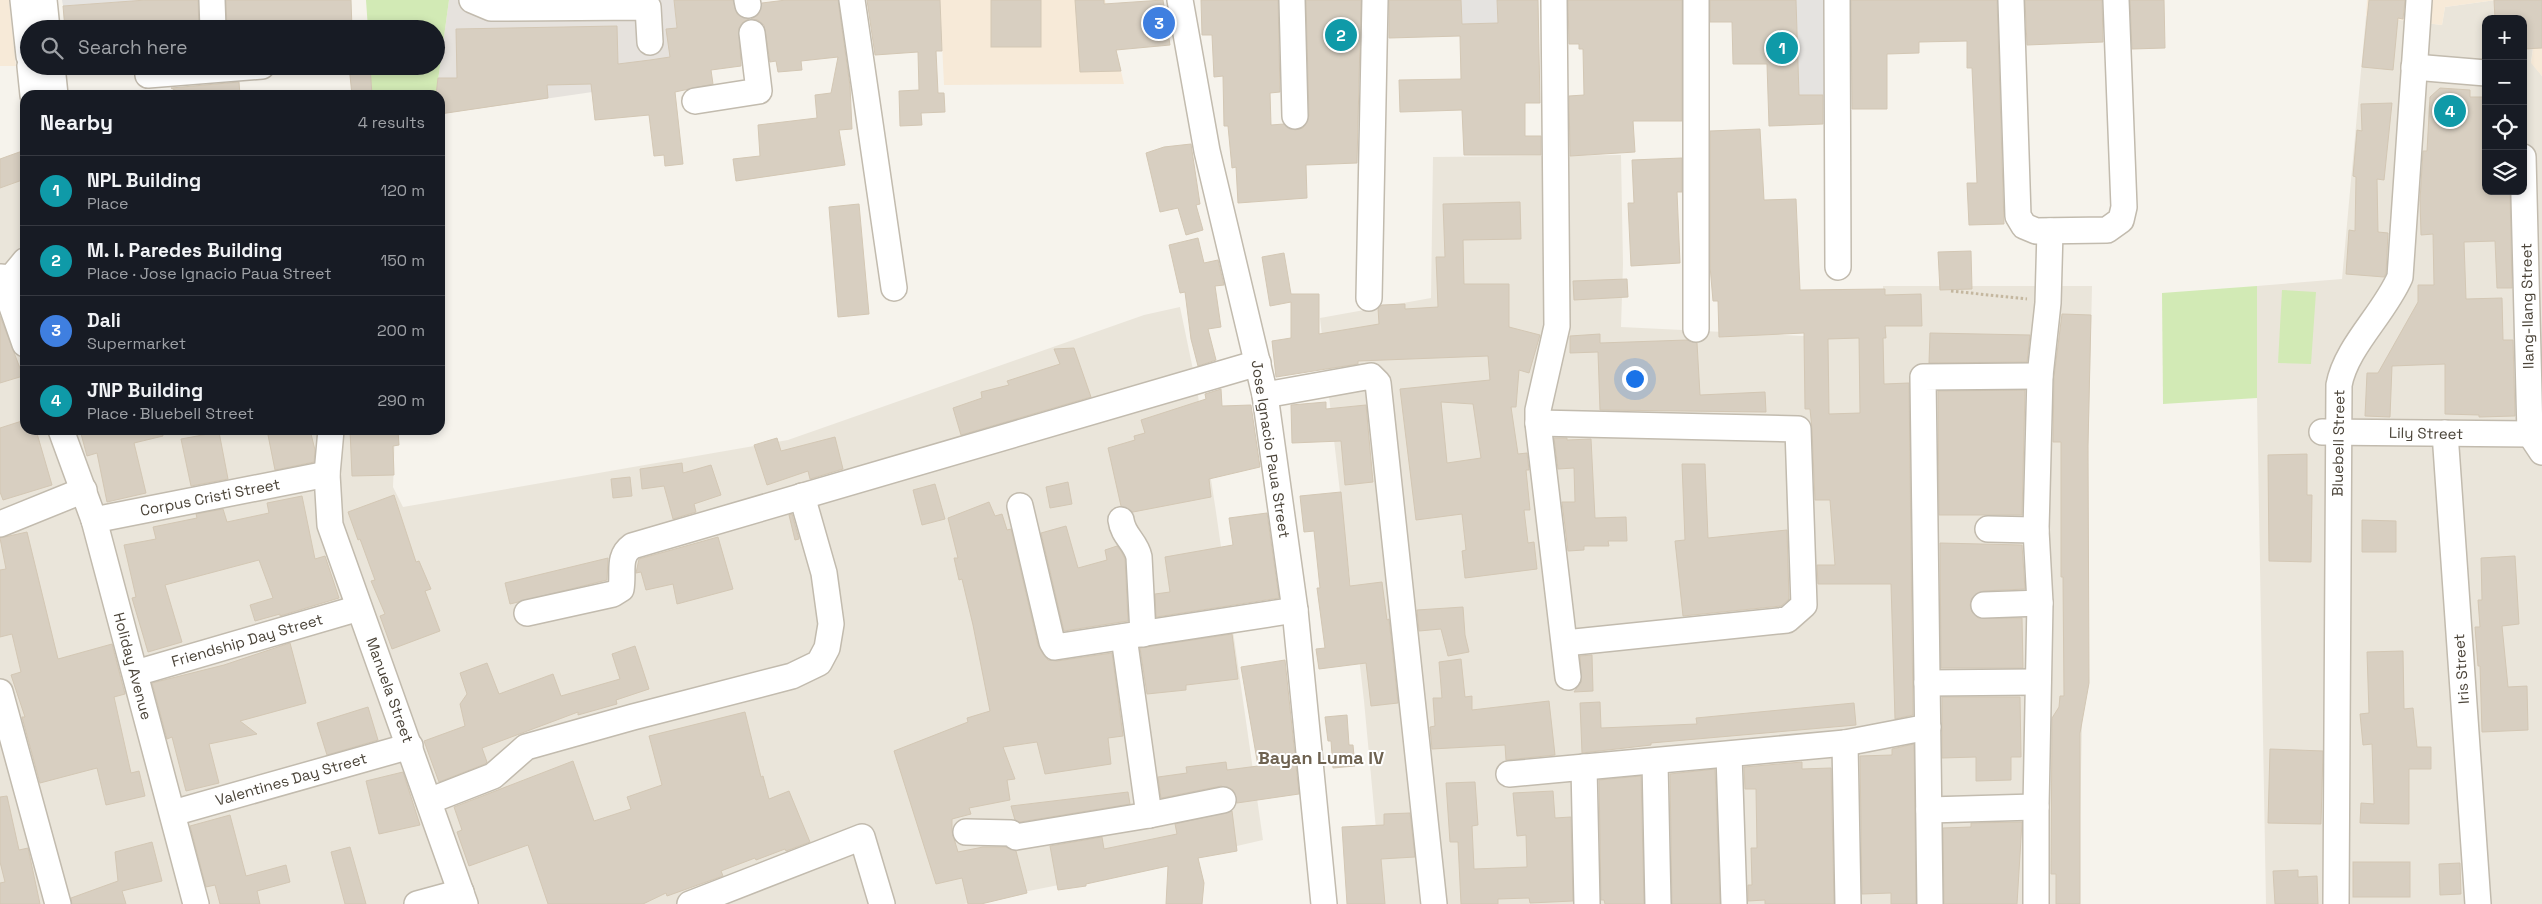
<!DOCTYPE html>
<meta charset="utf-8">
<style>
body{margin:0;font-family:"Space Grotesk",sans-serif;background:#20242c;color:#f1f3f6}
.controls{position:absolute;right:15px;top:15px;display:grid;overflow:hidden;border-radius:10px;box-shadow:0 2px 8px #0003}
.controls button{width:45px;height:45px;display:grid;place-items:center;padding:0;border:0;border-bottom:1px solid #363941;background:#171b24;color:#f1f3f6;font:25px sans-serif}
.you{position:absolute;left:1634px;top:378px;width:18px;height:18px;margin:-12px;border:4px solid #fff;border-radius:50%;background:#1a73e8;box-shadow:0 0 0 8px #1a73e833}
.badge{display:grid;place-items:center;width:32px;height:32px;border-radius:50%;background:#0b8043;color:#fff;font-size:16px;font-weight:700}
.pin{position:absolute;translate:-50% -50%;border:2px solid #fff;box-shadow:0 1px 5px #0006}
.list{margin:0;padding:0;list-style:none}
h2{display:flex;justify-content:space-between;align-items:center;height:65px;margin:0;padding:0 20px;font-size:21px}
h2 small{font-size:16px;font-weight:400;color:#9ea1a6}
.list li{display:grid;grid-template-columns:32px 1fr auto;gap:15px;align-items:center;box-sizing:border-box;height:70px;padding:0 20px;border-top:1px solid #363941}
.list b{display:block;font-size:19px;white-space:nowrap}
.list p{margin:0;font-size:16px;white-space:nowrap;color:#9ea1a6}
.list em{font-size:16px;font-style:normal;color:#9ea1a6}
.icon{flex:none;width:28px;height:28px;fill:none;stroke:currentColor;stroke-width:2;stroke-linecap:round;stroke-linejoin:round}
.map{position:relative;flex:none;width:2542px;height:904px;overflow:hidden}
.search{position:absolute;background:#171b24;box-shadow:0 2px 8px #0003;left:20px;top:20px;width:425px;height:55px;display:flex;align-items:center;gap:12px;box-sizing:border-box;padding:0 18px;border-radius:28px;color:#9ea1a6;font-size:19px}
.panel{position:absolute;background:#171b24;box-shadow:0 2px 8px #0003;left:20px;top:90px;width:425px;height:345px;border-radius:15px}
.map>svg:first-child{display:block}
</style>
<div class="map">
<svg width="2542" height="904" viewBox="0 0 2542 904">
<rect width="100%" height="100%" fill="#f6f3ec"/>
<g fill="#eae5da" fill-rule="evenodd">
<path d="M2496,0H2540L2531,62L2542,76V904H2266L2257,398V286L2342,279L2366,16L2442,25L2445,7ZM2486,19H2523V191H2486Z"/>
<path d="M1621,155L1623,264L1621,327L1825,337L1883,335V286H2092L2078,904H1383L1364,701L1320,318L1431,298L1433,157Z"/>
<path d="M25,173V430H395L393,487L403,507L788,440L1144,315L1180,307L1197,389L1216,512L1263,840L1119,873L964,904H0V181Z"/>
</g>
<g fill="#f7ead8">
<path d="M0,0H9L16,66H0Z"/>
<path d="M940,0H1105L1124,84L944,85Z"/>
<path d="M2367,0H2496L2445,7L2442,25L2366,16Z"/>
<path d="M2540,0H2542V76L2531,63Z"/>
</g>
<path fill="#e6e2dd" d="M449,0H674L682,79L440,114V95H436Z"/>
<g fill="#d2eab5">
<path d="M366,0H449L436,95H372L370,66H436V29H368Z"/>
<path d="M2257,286V398L2163,404L2162,293Z"/>
<path d="M2282,290L2316,292L2311,364L2278,363Z"/>
</g>
<g fill="#e5e3e0">
<path d="M62,0H146L63,6Z"/>
<path d="M1461,0H1497L1498,23L1462,24Z"/>
<path d="M1796,0H1824L1827,95H1799Z"/>
</g>
<g fill="#d8cfc1" stroke="#d3c7b4" fill-rule="evenodd">
<path d="M146,0H198L199,29H65L63,6Z"/>
<path d="M226,0H351L352,29H227Z"/>
<path d="M674,0H733L737,14L749,19L743,22L739,28L741,66L711,70L713,84L675,92L683,164L665,166L664,155L654,156L649,115L595,120L591,84L547,85L548,98L440,114V95H436L438,78H457L456,29L617,26L618,64L650,60L670,57L666,29L677,28Z"/>
<path d="M786,0H838L850,86L852,129L839,130L845,165L736,181L733,159L760,156L758,125L817,118L815,95L831,93L838,57L801,61L802,70L778,72L776,61L770,62L764,25L758,20L751,19L758,15L762,3Z"/>
<path d="M867,0H940L942,51H936L938,93H944L945,112L921,113L922,125L900,126L899,91L919,90L918,52L875,55Z"/>
<rect x="991" y="0" width="50" height="47"/>
<path d="M1075,0H1104V4L1163,0L1170,45L1116,50L1121,71L1080,72Z"/>
<path d="M1201,0H1278L1280,92L1270,93L1271,125L1284,124L1295,130L1303,128L1309,116L1306,0H1361L1357,163L1306,165L1307,198L1238,203L1236,167L1232,168L1228,126H1224L1223,76L1214,77L1212,35H1202Z"/>
<path d="M1389,0H1461L1462,24L1498,23L1497,0H1538L1540,103H1525V136H1541V155H1464L1462,110L1400,112L1399,80L1461,79L1460,36L1389,38Z"/>
<path d="M1568,0H1682V121H1633L1635,152L1570,156L1569,96L1584,95L1583,49H1579V44H1569Z"/>
<path d="M1710,0H1796L1799,95H1823V124L1769,126L1767,64H1733L1732,22H1710Z"/>
<path d="M1851,0H1997L2004,224L1969,225L1967,183H1977L1972,68H1967V41L1919,42V53L1887,54V109H1852Z"/>
<path d="M2025,0H2102L2103,42L2027,45Z"/>
<path d="M2130,0H2164L2165,48L2132,49Z"/>
<path d="M2369,0H2405L2403,19L2398,18L2393,70L2362,67Z"/>
<path d="M2494,0H2542V48L2523,49V19H2495Z"/>
<path d="M349,66H370L372,95H352Z"/>
<path d="M239,82L240,95H184L171,88Z"/>
<path d="M2440,88L2470,90V97H2486V194L2510,193L2512,288H2497L2495,241L2464,242L2466,299L2502,298L2503,340H2513L2515,416L2479,417V415L2445,414V364L2392,366L2390,417L2365,416L2367,373H2378L2418,302V285H2434L2433,234L2421,235L2420,200L2423,151H2427L2430,97Z"/>
<path d="M2392,103L2384,180L2377,179L2378,232L2388,233L2386,273L2384,277L2346,274L2349,230L2355,231L2356,177L2353,176L2357,130L2362,131L2361,104Z"/>
<path d="M1760,129L1764,200L1796,199L1800,290L1885,289V295L1921,294L1922,326H1885L1886,338H1883L1884,384L1909,383L1913,715L1895,719L1891,584H1818L1817,565H1835L1830,500H1815L1812,429L1810,409H1805L1804,333L1719,337L1718,301H1713L1710,266V131ZM1859,338L1860,413L1829,414L1828,339Z"/>
<path d="M1191,144L1200,204L1196,205L1203,230L1186,235L1178,208L1160,212L1146,153L1164,147Z"/>
<path d="M25,150V179L0,188V159Z"/>
<path d="M1682,158V192H1677L1680,263L1631,266L1628,203H1634L1632,160Z"/>
<path d="M1520,202L1521,239L1463,240L1464,284H1509V327L1540,335L1529,373L1519,370L1516,407H1511L1518,454L1527,453L1529,470H1526L1530,510H1524L1528,543L1534,542L1537,569L1465,578L1462,551L1466,550L1462,514L1416,520L1400,389L1490,380L1488,356L1358,361V364L1276,377L1272,341L1291,338V302L1270,306L1262,257L1284,253L1291,294H1319V334L1379,324L1378,308L1382,305L1405,304V309L1438,307L1436,257H1445L1443,204ZM1441,402L1473,404L1481,458L1447,463Z"/>
<path d="M859,204L869,314L838,317L829,207Z"/>
<path d="M1198,238L1204,263L1218,260L1224,285L1215,286L1221,327L1208,329L1216,360L1198,366L1191,339L1185,292L1180,293L1169,245Z"/>
<path d="M1971,251L1972,289L1940,290L1938,252Z"/>
<path d="M1627,279L1628,297L1574,300L1573,281Z"/>
<path d="M2062,314L2091,315L2088,445L2089,683L2080,733V904H2056V874H2051L2052,718L2059,707L2060,696H2064L2063,577H2061V442H2053L2054,377Z"/>
<path d="M0,316L23,376L0,383Z"/>
<path d="M1930,333L2030,335L2027,362L1929,363Z"/>
<path d="M1600,334V343L1687,340L1697,343L1700,395L1765,392L1766,412L1600,410L1598,352L1570,353V336Z"/>
<path d="M1074,348L1091,397L961,435L953,408L982,398L981,392L1009,385L1007,381L1060,364L1054,349Z"/>
<path d="M1221,389L1222,406L1251,405L1260,467L1209,479L1211,497L1133,512L1121,506L1108,448L1135,440L1134,436L1145,433L1141,420L1206,399L1205,394Z"/>
<path d="M2025,390L2022,515H1939L1938,391Z"/>
<path d="M1326,402V409L1366,405L1373,482L1345,485L1341,441L1292,443L1291,405Z"/>
<path d="M25,420V430H36L52,485L3,500L0,492V428Z"/>
<path d="M80,430H162L163,436L134,443L146,493L107,502L97,453L87,456Z"/>
<path d="M267,430H310L315,450L314,462L275,470Z"/>
<path d="M350,430H398L399,445L393,446L394,475L352,476Z"/>
<path d="M219,432L228,479L191,486L181,439Z"/>
<path d="M835,437L843,469L810,479L808,471L767,485L754,445L777,438L781,451Z"/>
<path d="M1554,438H1567V440L1591,439L1595,518L1626,517L1627,541H1608L1609,546H1584V550L1568,551L1562,502H1575L1574,468L1558,469Z"/>
<path d="M2307,454V495H2312L2311,562L2269,561L2268,455Z"/>
<path d="M682,463L683,473L711,465L721,495L694,504L696,512L673,519L664,486L642,489L640,469Z"/>
<path d="M1682,464H1705L1708,538L1787,530L1789,599L1781,606L1683,616L1675,541L1685,540Z"/>
<path d="M630,477L632,496L613,498L611,479Z"/>
<path d="M1068,482L1072,504L1050,508L1046,487Z"/>
<path d="M935,484L945,519L922,525L913,490Z"/>
<path d="M1341,492L1350,586L1382,582L1387,620L1389,619L1398,703L1371,706L1366,663L1319,669L1316,649L1325,648L1317,588H1320L1314,531L1304,532L1300,496Z"/>
<path d="M394,495L416,562L419,561L431,589L425,591L440,631L392,649L380,616L385,614L371,581L375,580L360,539L358,540L348,512Z"/>
<path d="M302,496L315,559L325,556L339,598L280,616V614L255,621L250,605L273,598L259,560L165,585L182,642L148,652L132,598L136,597L124,545L156,539L153,527L197,518L196,514L223,509L227,522L269,513L267,503Z"/>
<path d="M989,502L995,516L1002,514L1007,530L1011,529L1038,645L1043,654L1048,660L1057,661L1112,653L1123,736L1108,738L1111,764L1045,774L1037,742L1003,747L1015,779L1007,780L1010,800L969,808L971,814L952,819V832L958,852L983,847H1006L1016,851L1027,893L981,904H968L962,878L936,884L894,751L968,722L967,718L990,711L973,625L962,579L959,580L954,558H958L948,518Z"/>
<path d="M1267,513L1279,598L1156,617L1155,594L1170,592L1165,557L1233,545L1229,518Z"/>
<path d="M792,514L799,539L795,540L789,515Z"/>
<path d="M2362,520L2396,521V552H2362Z"/>
<path d="M1066,526L1078,568L1107,560L1105,550L1117,546L1121,551L1125,559L1128,621L1064,631L1041,533Z"/>
<path d="M27,532L58,659L112,644L125,694L114,697L131,773L139,771L145,796L106,805L97,768L40,783L22,717H25L11,675L21,672L12,634L0,637V570L6,569L0,538Z"/>
<path d="M718,537L733,589L677,604L673,584L646,590L641,572L636,573L639,559Z"/>
<path d="M1940,543L2022,545L2025,589L1983,591L1972,598L1970,605L1972,612L1978,618H2022L2023,668H1941Z"/>
<path d="M2515,556L2519,624L2502,626L2508,687L2527,686L2528,730L2482,732L2480,666H2478L2475,627H2480L2478,600H2482L2481,558Z"/>
<path d="M608,558L607,580L510,604L505,583Z"/>
<path d="M1463,607L1465,635L1469,652L1448,656L1441,629L1419,631L1417,610Z"/>
<path d="M1232,634L1238,679L1186,685V690L1147,694L1140,648Z"/>
<path d="M290,643L306,703L240,721L257,734L209,744L219,783L186,791L172,737L167,739L152,683L224,665Z"/>
<path d="M635,646L649,689L616,700L617,704L578,715V712L482,748L487,762L485,764L439,782L424,741L465,726L460,704L467,694L460,673L487,663L499,694L553,674L561,696L620,679L612,654Z"/>
<path d="M2403,651L2404,709L2413,708L2417,747H2431V769H2409V824L2360,823L2361,803L2374,804L2372,744L2363,745L2360,714L2369,713L2367,652Z"/>
<path d="M1592,655L1593,691L1574,692L1581,682L1580,656Z"/>
<path d="M1461,659L1465,697L1472,696V710L1549,701L1555,755L1506,760L1505,745L1432,749L1430,727L1435,726L1433,698H1442L1439,662Z"/>
<path d="M1285,660L1299,794L1237,803L1233,790L1221,786L1161,798L1158,777L1187,773L1186,767L1226,762L1227,770L1258,766L1241,667Z"/>
<path d="M1942,697H2020L2021,757H2011V780L1976,781V757L1942,758Z"/>
<path d="M1600,702L1601,728L1697,724L1696,718L1854,703L1856,725L1651,743V745L1582,753L1580,703Z"/>
<path d="M368,707L378,740L327,755L317,723Z"/>
<path d="M745,712L761,777L763,776L769,799L789,791L810,842L786,851L785,849L756,860L755,858L721,871L723,876L667,896L666,893L643,904H548L528,845L469,866L457,832L462,830L454,807L573,761L594,821L631,809L627,797L662,785L649,736Z"/>
<path d="M1347,715L1349,745H1353L1355,766L1333,768L1331,741H1328L1325,717Z"/>
<path d="M1914,744L1916,904H1891V893L1862,894L1860,756L1892,755V749Z"/>
<path d="M2270,749L2323,751L2321,824L2268,823Z"/>
<path d="M1802,762V769L1831,768L1834,904H1765V900L1748,901V885H1752L1751,848H1757L1756,789H1745L1744,767Z"/>
<path d="M1715,769L1720,904H1672L1670,774Z"/>
<path d="M403,772L420,825L379,834L366,781Z"/>
<path d="M1641,776L1644,904H1605L1604,900H1601L1599,780Z"/>
<path d="M1475,782L1478,825L1472,826L1474,869L1527,867L1526,835L1517,836L1513,793L1553,791L1555,818L1571,817L1573,901L1530,903L1529,898L1498,899V904H1461L1458,842H1450L1446,783Z"/>
<path d="M1128,792L1130,804L1020,822L1015,820L1011,806Z"/>
<path d="M7,796L19,850L28,848L40,904H0V883L5,882L0,862V797Z"/>
<path d="M1232,811L1237,851L1198,858L1204,883L1202,904H1166L1168,866L1086,884V886L1058,890L1050,846L1102,837L1104,849L1177,834L1175,824Z"/>
<path d="M1410,813L1415,857L1381,859L1385,904H1347L1342,827L1384,825V814Z"/>
<path d="M230,815L246,876L286,865L290,882L257,891L260,904H220L215,885L206,887L190,826Z"/>
<path d="M2022,822L2017,904H1944L1943,828L1971,827V823Z"/>
<path d="M152,842L162,881L122,891L126,904H72L71,898L118,881L115,852Z"/>
<path d="M350,847L366,904H345L331,852Z"/>
<rect x="2353" y="862" width="57" height="35"/>
<path d="M2460,863L2461,894L2440,895L2439,864Z"/>
<path d="M2298,870V877L2317,876L2318,904H2275L2273,871Z"/>
</g>
<g fill="none" stroke-linecap="round" stroke-linejoin="round">
<g stroke="#c2bbae" stroke-width="28">
<g id="minor">
<path d="M23,0L29,56"/>
<path d="M44,0L47,29"/>
<path d="M212,0L213,29"/>
<path d="M472,0L491,8L648,7L650,42"/>
<path d="M747,0L748,5"/>
<path d="M852,0L894,288"/>
<path d="M1180,0L1207,151L1265,395L1295,610L1324,904"/>
<path d="M1292,0L1295,116"/>
<path d="M1554,0L1557,326L1538,410V423L1568,677"/>
<path d="M1696,0V329"/>
<path d="M1837,0L1838,267"/>
<path d="M2011,0L2018,216L2024,226L2036,231L2107,230L2121,220L2124,207L2116,0"/>
<path d="M30,66L33,95"/>
<path d="M52,66L55,95"/>
<path d="M2414,67L2486,73"/>
<path d="M148,75L262,66"/>
<path d="M695,101L759,91L752,33"/>
<path d="M2523,157L2530,434L2542,452"/>
<path d="M0,277L11,278L25,261"/>
<path d="M11,278L9,298L25,344"/>
<path d="M1369,298L1375,0"/>
<path d="M1265,395L1371,376L1378,383L1434,904"/>
<path d="M1538,423L1798,429L1804,605L1787,620L1565,643"/>
<path d="M61,430L94,520L196,904"/>
<path d="M331,430L327,474L330,525L465,904"/>
<path d="M2322,432L2530,434"/>
<path d="M2445,433L2478,904"/>
<path d="M1020,506L1052,642L1055,647L1295,610"/>
<path d="M94,520L327,474"/>
<path d="M1121,520C1123,536 1136,542 1139,557L1143,634"/>
<path d="M0,524L84,490"/>
<path d="M1988,529L2036,530"/>
<path d="M1984,605L2040,603"/>
<path d="M527,613L613,594L621,589C624,572 617,557 632,546L1258,363"/>
<path d="M1124,637L1149,815"/>
<path d="M136,673L359,608"/>
<path d="M1927,683L2038,682"/>
<path d="M0,692L58,904"/>
<path d="M1845,743L1848,904"/>
<path d="M1729,755L1734,904"/>
<path d="M1655,762L1658,904"/>
<path d="M1584,767L1587,904"/>
<path d="M1509,774L1845,743L1928,727"/>
<path d="M429,801L493,776L526,747L633,717L792,676L819,663L827,648L831,624L824,573L802,496"/>
<path d="M1929,810L2036,807"/>
<path d="M173,813L410,746"/>
<path d="M966,832L1011,833L1016,837L1149,815L1223,800"/>
<path d="M417,904L461,892"/>
<path d="M690,904L862,837L882,904"/>
<path d="M1930,904L1923,377L2040,376"/>
<path d="M2036,904V807L2040,603L2036,530L2040,376L2048,303L2050,231"/>
<path d="M2336,904L2339,385C2346,347 2384,314 2400,277L2419,0"/>
</g>
</g>
<path stroke="#c4b79f" stroke-width="3" stroke-dasharray="2.5 2.5" stroke-linecap="butt" d="M1951,291L2027,299"/>
<use href="#minor" stroke="#fff" stroke-width="25"/>
</g>
<g text-anchor="middle" dominant-baseline="central" stroke-width="4" stroke-linejoin="round" paint-order="stroke">
<g font-size="15" fill="#4b4439" stroke="#fff">
<text transform="translate(2527 306) rotate(-91)">Ilang-Ilang Street</text>
<text transform="translate(2426 433) rotate(1)">Lily Street</text>
<text transform="translate(2338 443) rotate(-89)">Bluebell Street</text>
<text transform="translate(1271 449) rotate(81)">Jose Ignacio Paua Street</text>
<text transform="translate(210 497) rotate(-11)">Corpus Cristi Street</text>
<text transform="translate(247 640) rotate(-16)">Friendship Day Street</text>
<text transform="translate(133 666) rotate(75)">Holiday Avenue</text>
<text transform="translate(2461 669) rotate(-94)">Iris Street</text>
<text transform="translate(390 690) rotate(70)">Manuela Street</text>
<text transform="translate(291 779) rotate(-16)">Valentines Day Street</text>
</g>
<g font-size="18" font-weight="bold" fill="#6e6250" stroke="#fff">
<text x="1321" y="757">Bayan Luma IV</text>
</g>
</g>
</svg>
<div class="controls">
<button>+</button>
<button>−</button>
<button><svg class="icon" aria-label="locate" viewBox="0 0 24 24"><circle cx="12" cy="12" r="6"/><path d="M12 2v4M12 18v4M2 12h4M18 12h4"/></svg></button>
<button><svg class="icon" aria-label="layers" viewBox="0 0 24 24"><path d="M12 4l9 5-9 5-9-5zM3 14l9 5 9-5"/></svg></button>
</div>
<div class="you"></div>
<div class="pin badge" style="left:1782px;top:48px;background:#0f9aa8">1</div>
<div class="pin badge" style="left:1341px;top:35px;background:#0f9aa8">2</div>
<div class="pin badge" style="left:1159px;top:23px;background:#3f7fe0">3</div>
<div class="pin badge" style="left:2450px;top:111px;background:#0f9aa8">4</div>
<div class="search"><svg class="icon" aria-label="search" viewBox="0 0 24 24"><circle cx="10" cy="10" r="6"/><path d="M15 15l6 6"/></svg>Search here</div>
<section class="panel">
<h2>Nearby<small>4 results</small></h2>
<ul class="list">
<li><span class="badge" style="background:#0f9aa8">1</span><div><b>NPL Building</b><p>Place</p></div><em>120 m</em></li>
<li><span class="badge" style="background:#0f9aa8">2</span><div><b>M. I. Paredes Building</b><p>Place · Jose Ignacio Paua Street</p></div><em>150 m</em></li>
<li><span class="badge" style="background:#3f7fe0">3</span><div><b>Dali</b><p>Supermarket</p></div><em>200 m</em></li>
<li><span class="badge" style="background:#0f9aa8">4</span><div><b>JNP Building</b><p>Place · Bluebell Street</p></div><em>290 m</em></li>
</ul>
</section>
</div>
